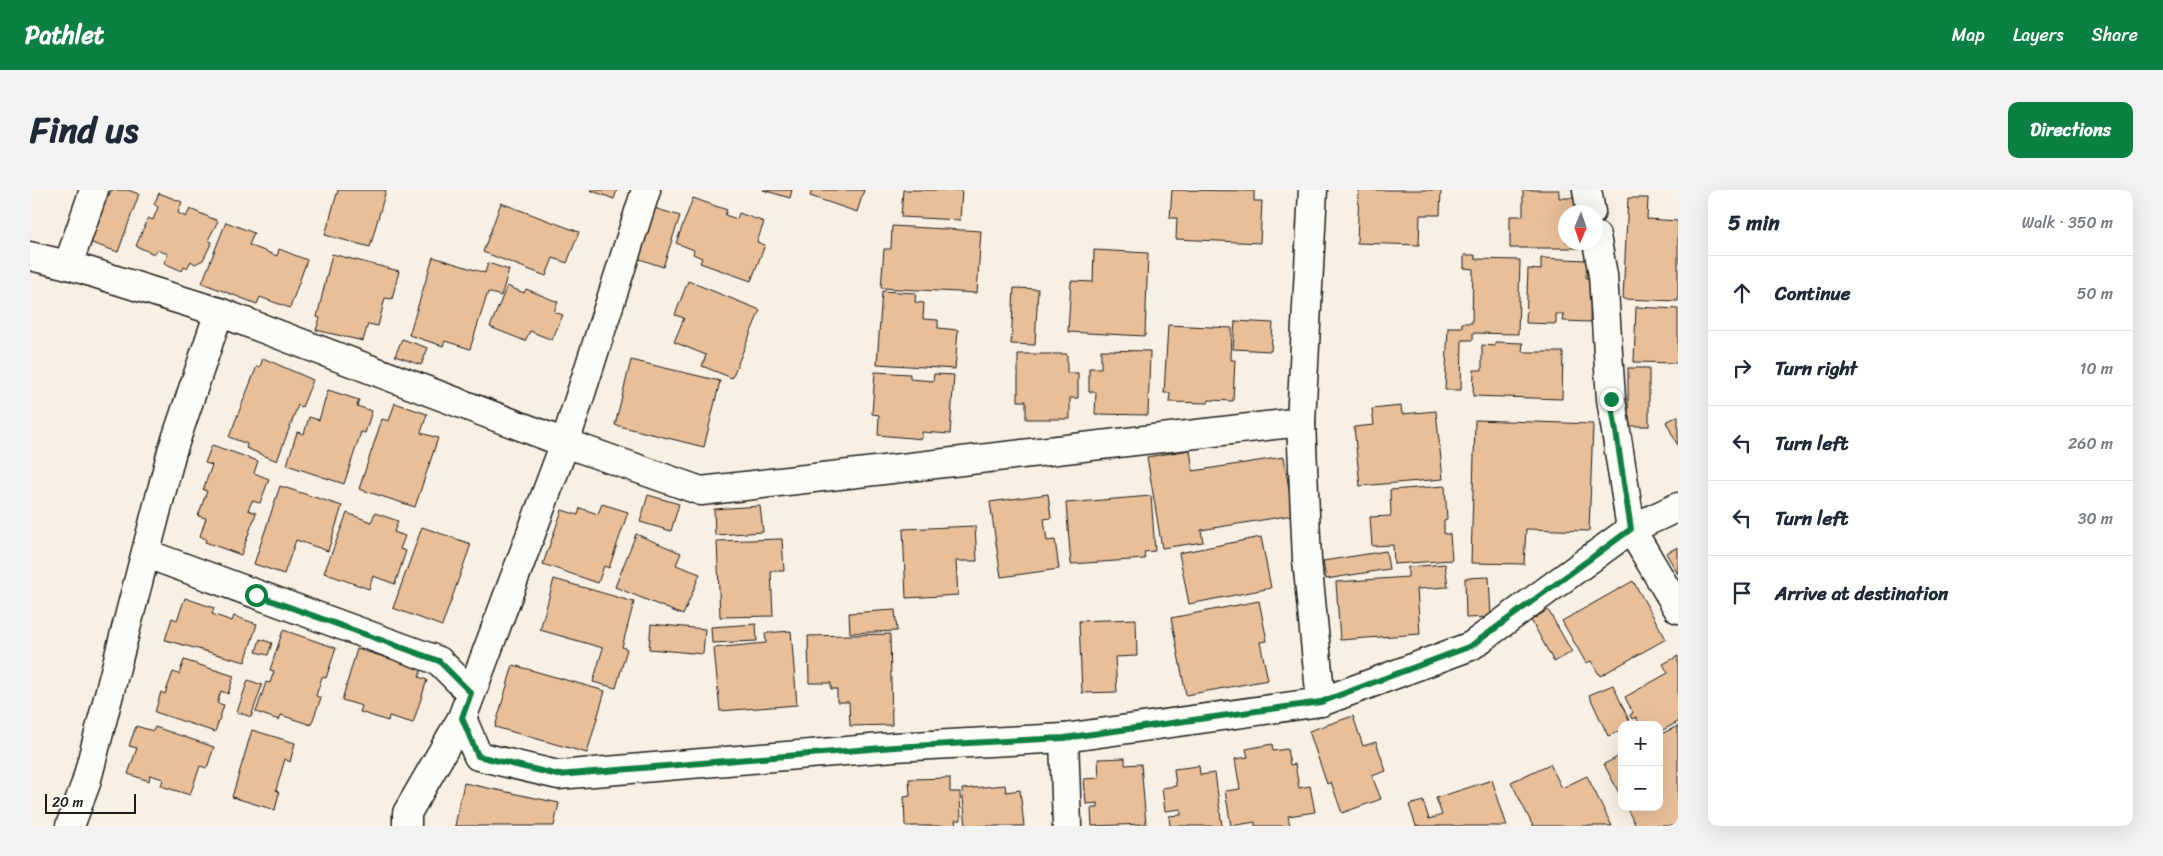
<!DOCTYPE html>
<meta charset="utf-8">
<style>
body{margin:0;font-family:Sriracha,sans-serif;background:#f2f2f3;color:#1f2937}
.controls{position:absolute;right:15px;bottom:15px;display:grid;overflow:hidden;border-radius:10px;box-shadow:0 5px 20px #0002}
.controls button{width:45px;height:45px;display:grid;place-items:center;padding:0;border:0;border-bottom:1px solid #e0e1e3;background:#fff;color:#1f2937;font:25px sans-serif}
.compass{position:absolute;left:1528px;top:15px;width:45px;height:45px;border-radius:50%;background:#fff;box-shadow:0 5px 20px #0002;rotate:182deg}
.scale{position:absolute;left:15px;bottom:12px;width:91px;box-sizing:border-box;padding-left:5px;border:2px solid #1c1c1c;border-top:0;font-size:14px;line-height:18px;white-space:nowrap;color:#1c1c1c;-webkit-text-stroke:4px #fdfcf7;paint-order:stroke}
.stop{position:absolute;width:15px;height:15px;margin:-11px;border:4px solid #0b8043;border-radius:50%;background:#fff}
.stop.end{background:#0b8043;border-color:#fff;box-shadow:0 1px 5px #0008}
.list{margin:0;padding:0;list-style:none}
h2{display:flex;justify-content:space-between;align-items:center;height:65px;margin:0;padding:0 20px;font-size:21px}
h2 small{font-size:16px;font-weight:400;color:#747a83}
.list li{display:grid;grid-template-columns:32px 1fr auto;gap:15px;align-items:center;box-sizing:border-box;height:75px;padding:0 20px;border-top:1px solid #e0e1e3}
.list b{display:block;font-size:19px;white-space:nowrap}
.list em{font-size:16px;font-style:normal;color:#747a83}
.icon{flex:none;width:28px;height:28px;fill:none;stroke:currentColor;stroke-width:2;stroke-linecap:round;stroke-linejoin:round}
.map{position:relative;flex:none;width:1648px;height:636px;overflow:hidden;border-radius:10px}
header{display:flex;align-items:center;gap:30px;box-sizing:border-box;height:70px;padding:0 25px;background:#0b8043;color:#fff}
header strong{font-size:24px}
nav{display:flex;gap:28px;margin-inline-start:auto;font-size:18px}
.intro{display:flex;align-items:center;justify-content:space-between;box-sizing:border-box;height:120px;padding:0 30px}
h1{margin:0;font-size:35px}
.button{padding:12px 22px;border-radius:10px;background:#0b8043;color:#fff;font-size:18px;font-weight:700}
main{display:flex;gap:30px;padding:0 30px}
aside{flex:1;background:#fff;border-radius:10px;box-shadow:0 5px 20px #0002}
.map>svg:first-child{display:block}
</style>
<header>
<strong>Pathlet</strong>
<nav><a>Map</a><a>Layers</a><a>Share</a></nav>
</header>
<div class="intro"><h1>Find us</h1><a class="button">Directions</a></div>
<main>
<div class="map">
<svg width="1648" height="636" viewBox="0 0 1648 636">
<rect width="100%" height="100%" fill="#f9f0e4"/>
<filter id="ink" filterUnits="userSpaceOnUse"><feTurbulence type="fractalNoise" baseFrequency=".02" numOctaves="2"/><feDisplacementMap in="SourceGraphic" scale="10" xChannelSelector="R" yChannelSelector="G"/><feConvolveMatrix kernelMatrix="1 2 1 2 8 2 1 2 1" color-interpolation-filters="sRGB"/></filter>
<g filter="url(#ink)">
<g fill="#e8bf98" stroke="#1c1c1c">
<path d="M81,0H98L109,4L88,62L56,51L72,4L79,6Z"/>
<path d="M308,0H356L340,57L295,45Z"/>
<path d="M560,0H587L584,9Z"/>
<path d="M733,0H762L760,8Z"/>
<path d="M782,0H834L827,22L780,6Z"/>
<path d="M873,0H932L930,30L871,27Z"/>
<path d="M1142,0L1224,1V11H1232L1230,53L1146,49L1147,28H1140Z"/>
<path d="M1329,0H1411L1410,25H1390L1389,55L1327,53Z"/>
<path d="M1493,0H1529V8H1550V22H1536V52H1550V58H1480V26H1493Z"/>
<path d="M129,3L152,12L148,23L156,27L160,19L188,31L178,50L182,52L173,70L165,74L161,71L157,78L154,77L152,81L134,73L138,64L127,60L124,64L106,56L118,28L123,30L128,17L124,14Z"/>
<path d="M663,8L697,20L695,25L707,29L709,23L734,32L727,52L735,55L721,91L670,73L672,68L663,64L664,60L646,53Z"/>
<path d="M1598,8H1618L1617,29L1648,31V111L1593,109Z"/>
<path d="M471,13L549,42L537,73L523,68L516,86L453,62Z"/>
<path d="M621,17L650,26L633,77L604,67Z"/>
<path d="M196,32L224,43L219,55L247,66L249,59L277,70L260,118L230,107L227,114L172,93Z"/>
<path d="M862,36L951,41L947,103L851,98L854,59H861Z"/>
<path d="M1064,60L1118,63L1115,146L1038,142L1041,91L1063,92Z"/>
<path d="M302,64L369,81L362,109L355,108L348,136L338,134L333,151L286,140L290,128L287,127Z"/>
<path d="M1434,65H1445V69L1490,70L1488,144L1443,143V150H1432L1431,200H1415L1418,137H1432V133H1442L1443,79L1434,78Z"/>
<path d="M403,67L455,83L458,73L479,80L471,106L458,102L440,159L415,151L413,156L379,145Z"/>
<path d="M1511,68L1557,70L1556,88H1561L1560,132L1533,131L1534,124H1526V134L1496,133L1498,79L1511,80Z"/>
<path d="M658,91L730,120L702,188L672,176L676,165L644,152L654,128L645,125Z"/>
<path d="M477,96L494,103L496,99L528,112L524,122L533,125L522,150L500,141L495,151L460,137Z"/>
<path d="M984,98L1008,99L1005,155L981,154Z"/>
<path d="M852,101L886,103L885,112L894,113L893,129L908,130V138L928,140L925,179L847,174Z"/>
<path d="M1606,117L1648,119V173L1604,172Z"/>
<path d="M1205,131L1243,133L1241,161L1203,159Z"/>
<path d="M1138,135L1202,138L1201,170H1205L1203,211L1179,210L1178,213L1139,212L1140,203H1134Z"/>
<path d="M372,149L398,158L391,175L365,166Z"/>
<path d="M1465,152L1493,153L1492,162H1533L1532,209L1443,206L1444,180H1452V155L1465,156Z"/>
<path d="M1071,160L1120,161L1118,225L1065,224L1066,202H1059V178H1071Z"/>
<path d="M988,164H1037V183H1048V208H1040V229H996V211H988Z"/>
<path d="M233,168L283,190L272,217L268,215L247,271L216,258L217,254L199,247L227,176L230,177Z"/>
<path d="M601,170L690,191L674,257L585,235Z"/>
<rect x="1598" y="178" width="21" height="58"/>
<path d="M845,182L880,184V189L903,191L904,184L924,185L920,244L892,242V249L848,245L849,225L842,224Z"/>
<path d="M298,200L329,210L327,216L342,221L335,243L331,242L314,294L257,275L267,242L274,244L279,227L289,230Z"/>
<path d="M365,213L397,224L391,243L408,248L385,317L329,299L352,229L359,231Z"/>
<path d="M1371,216L1372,224L1406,221L1413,289L1330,296L1324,237L1344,235L1342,219Z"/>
<path d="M1648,226V256L1636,232Z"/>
<path d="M1445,230L1563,234L1559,341L1496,339L1494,374L1441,373Z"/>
<path d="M182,255L228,271L224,283L239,289L230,313L222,311L218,320L226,323L211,365L175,352L176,349L170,346L176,328L168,326L177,301L173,300L182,275L175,273Z"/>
<path d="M1160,260L1163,281L1254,267L1263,325L1171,340L1173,352L1132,358L1117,267Z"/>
<path d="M250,296L312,316L298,361L266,350L254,384L224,374Z"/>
<path d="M1415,296L1417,329L1414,330V344H1420L1422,370L1364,374L1363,355L1342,356L1340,327L1361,326L1360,300Z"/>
<path d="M1018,304L1021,328L1014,329L1017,351L1025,350L1029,379L971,387L960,312Z"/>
<path d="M618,305L649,314L641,341L610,332Z"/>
<path d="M1121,306L1125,361L1114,362L1115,369L1041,374L1036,313Z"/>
<path d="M572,314L598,322L579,378L574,376L568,393L513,374L532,320L548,325L550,318L568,324Z"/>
<path d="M730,316L733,342L685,345L684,319Z"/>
<path d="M317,323L341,332L345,323L368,331L364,342L375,346L370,359L376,361L365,394L343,386L339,399L294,383Z"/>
<path d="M945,336L947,371H926L928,405L876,408L873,339Z"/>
<path d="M392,337L441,354L412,436L363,418Z"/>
<path d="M606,344L651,363L646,375L670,384L653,425L585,397Z"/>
<path d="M1231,347L1241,398L1159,414L1149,363Z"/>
<path d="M752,349L754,381H741L743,426L690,427L687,351Z"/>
<path d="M1648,357V384L1636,363Z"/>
<path d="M1356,361L1359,379L1296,389L1293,371Z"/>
<path d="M1415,374L1418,397L1387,399L1390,444L1310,450L1306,392L1378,387V377Z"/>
<path d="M1459,387L1461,427L1436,428L1435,388Z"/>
<path d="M524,389L604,412L592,457L597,459L586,498L563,492L573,458L510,440Z"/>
<path d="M1603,391L1636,449L1570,486L1561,471L1556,473L1532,431Z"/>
<path d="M155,408L184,418L182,424L202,431L204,426L227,434L215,472L135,450L142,428L147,430Z"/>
<path d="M1229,411L1237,451L1230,452L1238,490L1156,505L1141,428Z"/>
<path d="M865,420L867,441L820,443L819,423Z"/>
<path d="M1518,420L1542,462L1524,472L1501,430Z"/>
<path d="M1106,429L1107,466L1085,467L1087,502L1052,503L1049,431Z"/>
<path d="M621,434L675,439L673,464L619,459Z"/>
<path d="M726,434L727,451L682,453L681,437Z"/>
<path d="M253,440L306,458L296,488L292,487L286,506L291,508L281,535L251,525L249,530L226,522L236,492L240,493L244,481L240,480Z"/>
<path d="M761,441L767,515L690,521L684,458L736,453L735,443Z"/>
<path d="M860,444L862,535L820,536L819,512H807V499H801V493H779L778,446Z"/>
<path d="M230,449L242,453L238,465L226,462Z"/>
<path d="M327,459L392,478L389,487L397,490L383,533L359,526L358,531L330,522L332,516L312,510Z"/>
<path d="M1648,466V532L1629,542V535H1610L1606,527L1602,529L1600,525L1603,523L1595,507L1638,483L1633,474Z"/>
<path d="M154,470L204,486L198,504L191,501L187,513L194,515L185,542L125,522L131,502L135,504L143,482L149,484Z"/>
<path d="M483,475L575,501L557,563L465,537Z"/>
<path d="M218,490L232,495L221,527L207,522Z"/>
<path d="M1583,495L1601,535H1592V540L1578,546L1559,505Z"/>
<path d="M1323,526L1333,556L1346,552L1356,581L1342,586L1351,609L1312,623L1301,592L1297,594L1279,541Z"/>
<path d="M106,536L123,541L125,537L184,557L177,578L170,576L160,605L131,596L133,589L120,585L119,591L98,584L107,558L99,556Z"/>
<path d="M1648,536V636H1606L1596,617H1629V545Z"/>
<path d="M222,540L265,553L260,572L255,569L246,600L249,603L245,620L202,607Z"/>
<path d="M1242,554L1243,561L1257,559L1260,575L1265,574L1269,598L1280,596L1285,622L1258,626L1260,636H1225V632L1201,636L1195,601L1210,599L1205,569L1218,567L1216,559Z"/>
<path d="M1592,565V609L1574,574Z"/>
<path d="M1095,568V575L1111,574L1116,634L1062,636L1061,618H1068V613L1056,614L1054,589L1069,588L1068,569Z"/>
<path d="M1520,574L1532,598L1557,586L1582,636H1503L1481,592Z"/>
<path d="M1169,576L1170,585L1185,583L1192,636H1140L1139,626L1151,625V619L1135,621L1132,598L1146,596L1144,579Z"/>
<path d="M920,588V602H930L931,630H925L926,636H875L874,607L880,606L879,589Z"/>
<path d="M1462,590L1477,636H1386L1379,615L1393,611L1399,629L1412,625L1406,608Z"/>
<path d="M434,593L529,613L524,636H425Z"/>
<path d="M975,595L976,602L990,600L994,636H936L932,599Z"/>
</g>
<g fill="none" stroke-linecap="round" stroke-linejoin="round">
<g stroke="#1c1c1c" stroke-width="31">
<g id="street">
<path d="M1283,0L1271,232L1277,370L1291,512"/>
<path d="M1557,0L1561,22"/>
<path d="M1566,46L1573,85L1581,209L1601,339L1648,419"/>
<path d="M0,66L38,75L189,122L535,253L671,301L1271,232"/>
<path d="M38,75L64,0"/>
<path d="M117,364L409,471L441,503"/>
<path d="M432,528L448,566L528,585L864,557L1034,548L1291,512L1441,456L1601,339L1648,317"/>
<path d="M1034,548L1037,636"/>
<path d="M40,636L56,593L142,261L189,122"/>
<path d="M377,636V623L432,528L535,253L616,0"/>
</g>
</g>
<use href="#street" stroke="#fdfcf7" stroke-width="28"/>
</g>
</g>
<g fill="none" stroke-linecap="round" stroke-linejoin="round" filter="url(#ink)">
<path stroke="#0b8043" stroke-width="6" d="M226,405L409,471L441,503L432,528L448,566L528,585L864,557L1034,548L1291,512L1441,456L1601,339L1581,209"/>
</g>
</svg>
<div class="controls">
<button>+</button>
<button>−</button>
</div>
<svg class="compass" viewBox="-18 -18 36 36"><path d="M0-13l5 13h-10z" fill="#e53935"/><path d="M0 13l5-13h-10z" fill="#747a83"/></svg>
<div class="scale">20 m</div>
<div class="stop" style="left:226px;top:405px"></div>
<div class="stop end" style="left:1581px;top:209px"></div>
</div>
<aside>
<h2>5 min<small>Walk · 350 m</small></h2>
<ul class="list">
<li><svg class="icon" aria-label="ahead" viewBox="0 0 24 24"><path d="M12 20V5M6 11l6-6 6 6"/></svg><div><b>Continue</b></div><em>50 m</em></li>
<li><svg class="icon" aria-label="right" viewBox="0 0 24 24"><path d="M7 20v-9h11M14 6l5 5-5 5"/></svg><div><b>Turn right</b></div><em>10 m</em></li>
<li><svg class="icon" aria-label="left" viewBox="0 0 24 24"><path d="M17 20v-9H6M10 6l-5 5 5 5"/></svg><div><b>Turn left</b></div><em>260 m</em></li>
<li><svg class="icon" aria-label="left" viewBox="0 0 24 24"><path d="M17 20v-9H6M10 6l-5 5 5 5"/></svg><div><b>Turn left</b></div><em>30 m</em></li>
<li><svg class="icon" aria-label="arrive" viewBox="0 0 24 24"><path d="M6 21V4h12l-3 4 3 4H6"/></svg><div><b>Arrive at destination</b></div></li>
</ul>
</aside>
</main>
